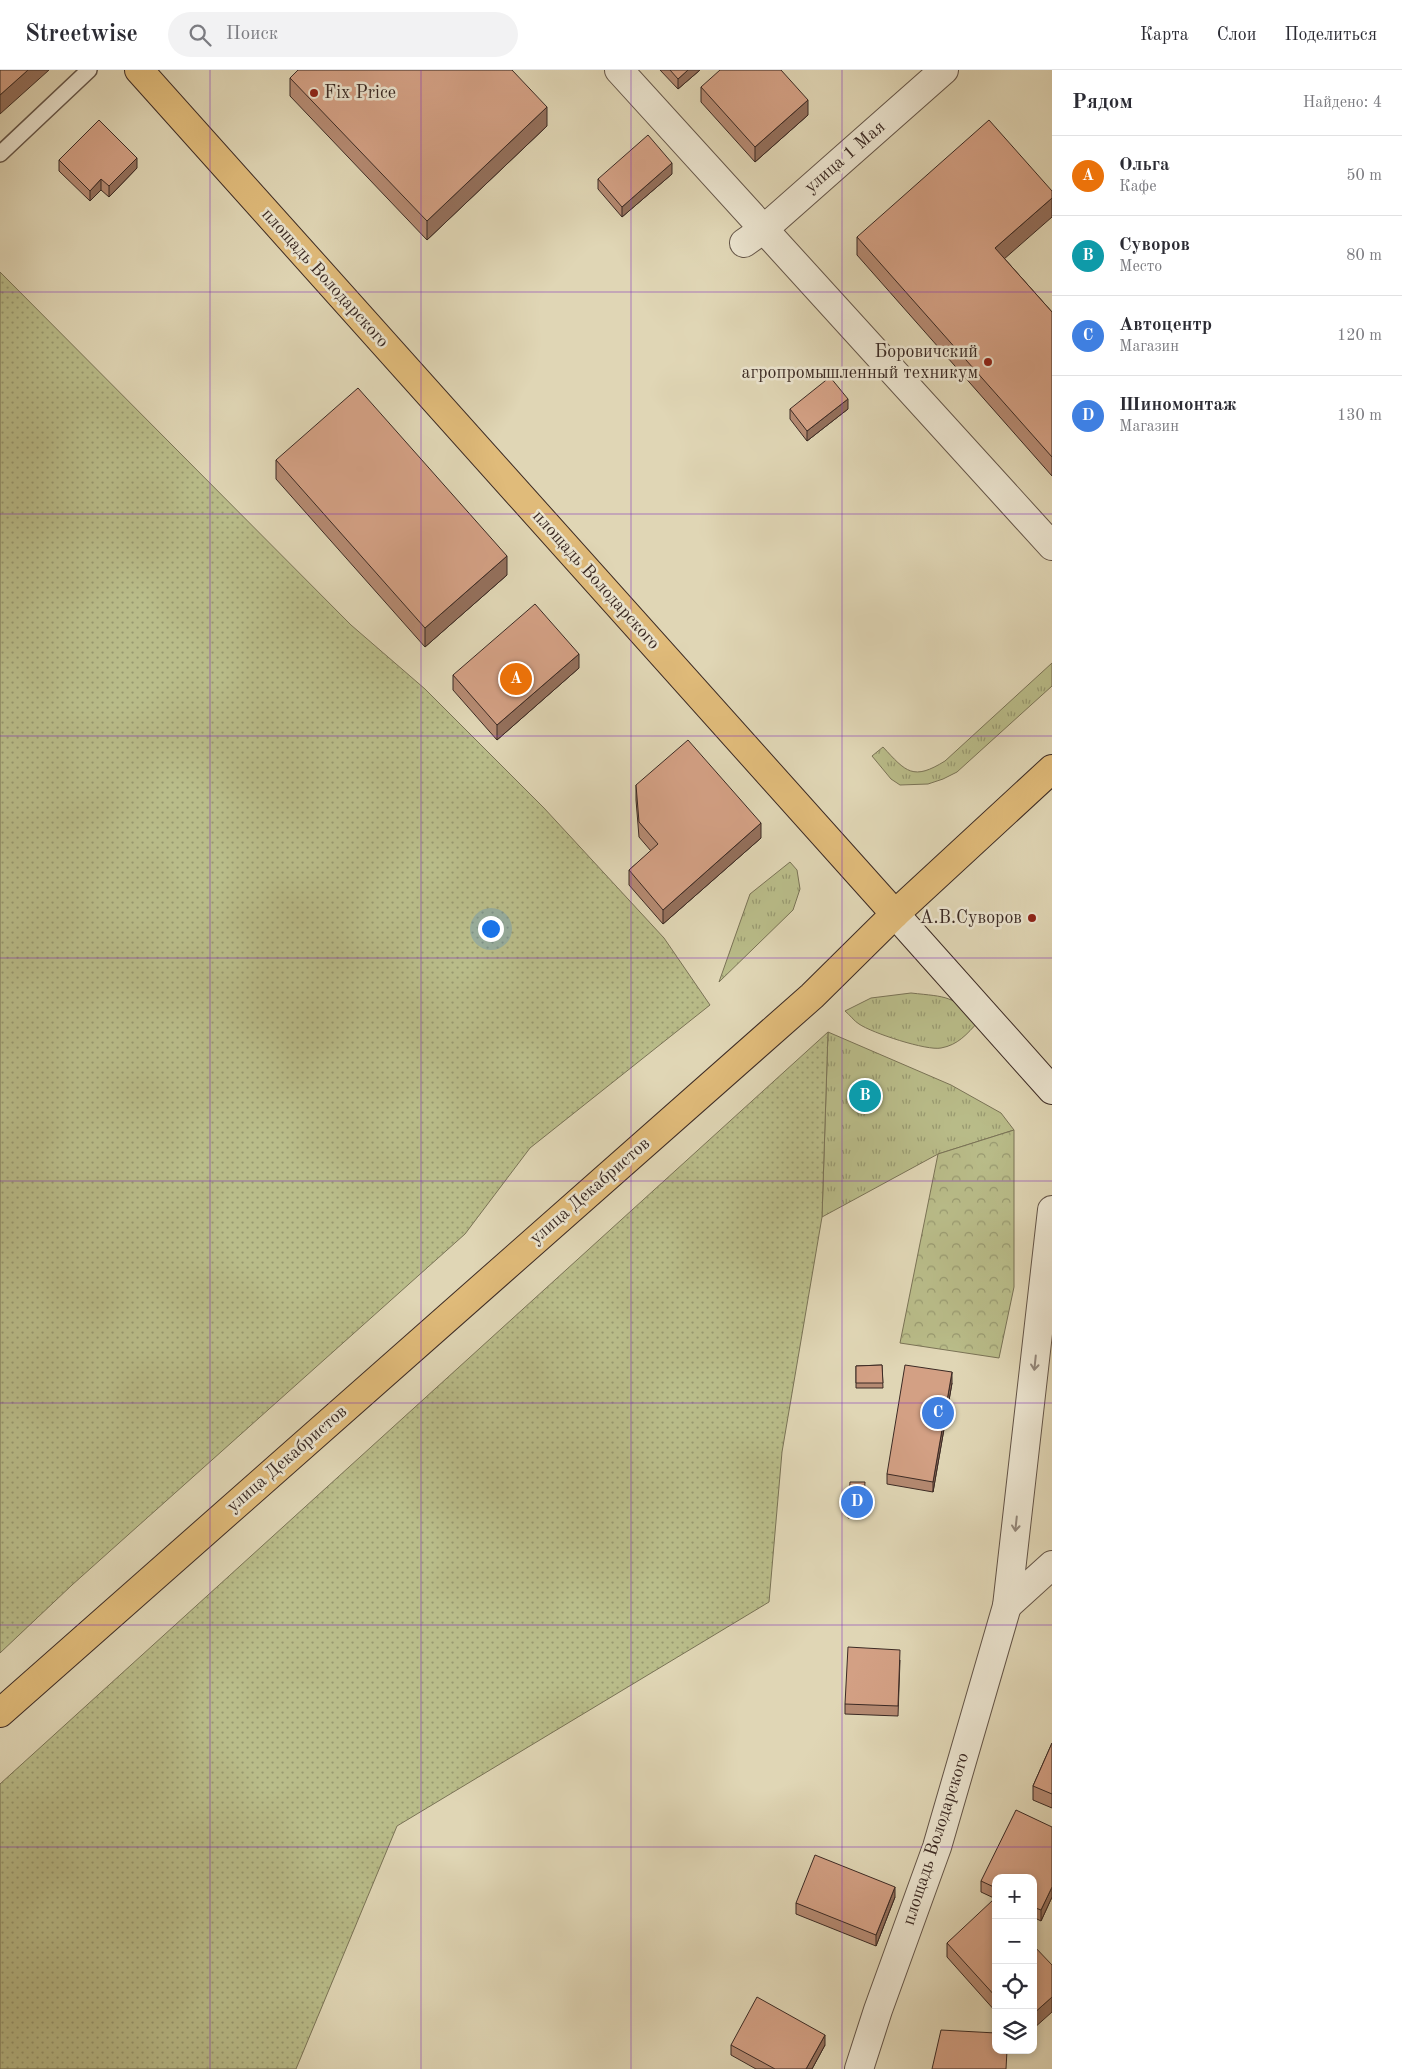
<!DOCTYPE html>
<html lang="ru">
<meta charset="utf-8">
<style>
body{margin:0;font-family:"Old Standard TT",serif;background:#f2f2f3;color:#2b2b33}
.controls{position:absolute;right:15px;bottom:15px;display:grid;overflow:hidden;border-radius:10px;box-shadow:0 2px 8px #0003}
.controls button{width:45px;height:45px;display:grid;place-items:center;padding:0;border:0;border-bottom:1px solid #e1e1e2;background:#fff;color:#2b2b33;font:25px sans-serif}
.you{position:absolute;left:490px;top:858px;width:18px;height:18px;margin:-12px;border:4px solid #fff;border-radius:50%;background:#1a73e8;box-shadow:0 0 0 8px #1a73e833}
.badge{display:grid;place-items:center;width:32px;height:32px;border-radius:50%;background:#8f2418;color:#fff;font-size:16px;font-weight:700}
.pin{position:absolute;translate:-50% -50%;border:2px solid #fff;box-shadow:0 1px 5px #0006}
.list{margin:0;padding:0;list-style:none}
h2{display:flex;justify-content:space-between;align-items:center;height:65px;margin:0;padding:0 20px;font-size:21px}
h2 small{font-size:16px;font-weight:400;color:#7c7c81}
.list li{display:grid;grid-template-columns:32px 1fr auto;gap:15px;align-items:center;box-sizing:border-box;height:80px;padding:0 20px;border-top:1px solid #e1e1e2}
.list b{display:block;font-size:19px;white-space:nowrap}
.list p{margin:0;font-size:16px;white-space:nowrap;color:#7c7c81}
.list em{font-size:16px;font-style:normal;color:#7c7c81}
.icon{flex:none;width:28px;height:28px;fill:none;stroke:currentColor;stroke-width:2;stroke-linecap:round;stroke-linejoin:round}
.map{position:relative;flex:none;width:1052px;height:1999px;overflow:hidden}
header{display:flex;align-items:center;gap:30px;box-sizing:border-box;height:70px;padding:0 25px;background:#fff;border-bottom:1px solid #e1e1e2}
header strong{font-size:24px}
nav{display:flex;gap:28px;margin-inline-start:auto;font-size:18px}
.search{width:350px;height:45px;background:#f2f2f3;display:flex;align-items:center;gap:12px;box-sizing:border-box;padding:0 18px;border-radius:28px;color:#7c7c81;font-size:19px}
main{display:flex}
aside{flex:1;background:#fff}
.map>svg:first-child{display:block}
</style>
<header>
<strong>Streetwise</strong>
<div class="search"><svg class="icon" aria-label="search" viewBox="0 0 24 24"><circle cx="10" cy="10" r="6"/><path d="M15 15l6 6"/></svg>Поиск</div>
<nav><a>Карта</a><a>Слои</a><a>Поделиться</a></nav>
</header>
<main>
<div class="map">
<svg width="1052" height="1999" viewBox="0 0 1052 1999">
<defs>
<pattern id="grass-tufts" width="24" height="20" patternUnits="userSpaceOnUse" patternTransform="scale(1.25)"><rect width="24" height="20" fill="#b9bc89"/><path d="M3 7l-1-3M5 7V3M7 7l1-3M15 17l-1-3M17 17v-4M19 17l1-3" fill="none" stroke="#989970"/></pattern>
<pattern id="forest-crowns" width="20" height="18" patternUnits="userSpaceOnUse" patternTransform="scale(1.25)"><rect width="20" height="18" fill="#b9bc89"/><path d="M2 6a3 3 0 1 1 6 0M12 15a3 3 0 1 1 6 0" fill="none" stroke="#989970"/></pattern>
<pattern id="park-dots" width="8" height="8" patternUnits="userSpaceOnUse" patternTransform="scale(1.25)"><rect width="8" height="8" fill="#b9bc89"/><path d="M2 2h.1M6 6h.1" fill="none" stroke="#989970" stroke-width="1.8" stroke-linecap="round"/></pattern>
</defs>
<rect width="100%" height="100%" fill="#e0d6b5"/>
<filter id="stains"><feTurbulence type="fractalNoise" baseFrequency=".004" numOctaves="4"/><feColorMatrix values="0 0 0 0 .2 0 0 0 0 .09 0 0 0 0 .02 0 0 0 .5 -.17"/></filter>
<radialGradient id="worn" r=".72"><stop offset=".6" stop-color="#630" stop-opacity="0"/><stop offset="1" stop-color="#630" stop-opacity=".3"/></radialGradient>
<g fill="url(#grass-tufts)" stroke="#7a7356">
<path d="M1052,593V616L957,702L943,709L928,714L900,715L891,709L872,686L883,677C906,702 913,711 945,691Z"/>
<path d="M790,792L797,800L800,819L793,840L719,912L750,824Z"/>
<path d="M911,923C947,927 953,925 978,952C967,964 958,975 941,978C927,981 872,963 859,954C854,951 850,945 845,941L871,928Z"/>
<path d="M828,962L951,1015L1001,1043L1014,1060L938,1084L822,1147Z"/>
</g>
<path fill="url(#forest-crowns)" stroke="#7a7356" d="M1014,1060V1217L999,1288L900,1273L938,1084Z"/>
<g fill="url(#park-dots)" stroke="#7a7356">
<path d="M0,202L351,555L425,619L544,738L664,868L710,935L530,1078L465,1164L72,1515L0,1583Z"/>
<path d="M828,962L822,1147L782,1382L769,1532L397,1756L296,1999H0V1714Z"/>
</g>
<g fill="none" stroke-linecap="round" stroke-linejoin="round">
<g stroke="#645548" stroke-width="18">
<path id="service" d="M0,84L89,0"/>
</g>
<g stroke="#645548" stroke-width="30">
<g id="minor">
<path d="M619,0L1052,476"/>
<path d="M744,173L764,159L944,0"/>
<path d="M1007,1536L1052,1495"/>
<path d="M859,1999L878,1940L937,1777L1007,1536L1052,1140"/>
</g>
</g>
<g stroke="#3b2a24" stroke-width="30">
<path id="secondary" d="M895,844L1052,1020"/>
</g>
<g stroke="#3b2a24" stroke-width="30">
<g id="primary">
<path d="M139,0L895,844"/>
<path d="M0,1643L812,926L895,844L1052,699"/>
</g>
</g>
<use href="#service" stroke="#ebe4cf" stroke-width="15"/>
<use href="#minor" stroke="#ebe4cf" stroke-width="28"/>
<use href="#secondary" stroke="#ebe4cf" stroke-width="28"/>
<use href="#primary" stroke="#e0bb7a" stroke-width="28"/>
</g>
<g fill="#b58a72" stroke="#3b2a24">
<path d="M660,0H700L678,19Z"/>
<path d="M290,8L547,56L427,170L290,26Z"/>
<path d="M701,17L808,45L755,92L701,32Z"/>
<path d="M59,90L137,98L109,127L101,120L90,131L59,101Z"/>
<path d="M672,104L622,147L598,119V109Z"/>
<path d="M857,167L1004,188L1052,242V406L857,185Z"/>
<path d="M790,339H848L807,371L790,349Z"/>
<path d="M276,390L507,505L425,577L276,409Z"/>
<path d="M579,598L497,670L453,620V605Z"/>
<path d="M636,715L761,768L663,854L629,815V800L651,781L639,767L636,730Z"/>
<path d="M882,1295L883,1318H856V1296Z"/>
<path d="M952,1313L933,1422L887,1414V1404Z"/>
<path d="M865,1417L863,1447L848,1448V1442Z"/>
<path d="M900,1590L898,1646L845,1644V1634Z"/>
<path d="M1052,1673V1738L1033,1730V1716Z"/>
<path d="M1052,1757V1827L1041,1851L1033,1847V1808H996V1829L981,1822V1811Z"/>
<path d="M895,1827L876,1876L796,1844V1833Z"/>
<path d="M996,1833V1942L947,1887V1873Z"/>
<path d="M731,1975H825L812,1999H756L731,1985Z"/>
</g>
<g fill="#94705c" stroke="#3b2a24">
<path d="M28,0H49L0,44V25Z"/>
<path d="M688,0H700L678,19V9Z"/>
<path d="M808,30V45L755,92V77Z"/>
<path d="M547,37V56L427,170V151Z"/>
<path d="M137,88V98L109,127V116Z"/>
<path d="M672,93V104L622,147V137Z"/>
<path d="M101,109V120L90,131V121Z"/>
<path d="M1052,128V147L995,197V178Z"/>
<path d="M848,329V339L807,371V361Z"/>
<path d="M507,486V505L425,577V558Z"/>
<path d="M579,584V598L497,670V655Z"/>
<path d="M761,753V768L663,854V840Z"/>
<path d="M952,1302V1313L933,1422V1412Z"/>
<path d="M895,1817V1827L876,1876V1865Z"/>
<path d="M1052,1817V1827L1041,1851V1840Z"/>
<path d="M1052,1927V1942L1033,1959V1944Z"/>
<path d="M825,1965V1975L812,1999H806Z"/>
</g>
<g fill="#d3a084" stroke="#3b2a24">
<path d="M0,0H28L0,25Z"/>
<path d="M298,0H512L547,37L427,151L290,8Z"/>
<path d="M670,0H688L678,9Z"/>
<path d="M720,0H781L808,30L755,77L701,17Z"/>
<path d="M99,50L137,88L109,116L101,109L90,121L59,90Z"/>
<path d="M989,50L1052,121V128L995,178L1052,242V387L857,167Z"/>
<path d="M648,65L672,93L622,137L598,109Z"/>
<path d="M830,307L848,329L807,361L790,339Z"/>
<path d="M358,318L507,486L425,558L276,390Z"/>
<path d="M535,534L579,584L497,655L453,605Z"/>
<path d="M688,670L761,753L663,840L629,800L658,774L639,752L636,715Z"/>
<path d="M882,1295L883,1313H856V1296Z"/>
<path d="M905,1295L952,1302L933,1412L887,1404Z"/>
<path d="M850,1412H865L863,1442H848Z"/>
<path d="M848,1577L900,1580L898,1636L845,1634Z"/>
<path d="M1052,1673V1724L1033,1716Z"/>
<path d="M1016,1740L1052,1757V1817L1041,1840L1033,1837V1808H996V1818L981,1811Z"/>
<path d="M815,1785L895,1817L876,1865L796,1833Z"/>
<path d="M993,1830L996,1833V1927L947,1873Z"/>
<path d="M1033,1875L1052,1895V1927L1033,1944Z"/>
<path d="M757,1927L825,1965L806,1999H775L731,1975Z"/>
<path d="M941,1960L996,1963V1980H1007L1006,1999H932Z"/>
</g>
<defs><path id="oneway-shaft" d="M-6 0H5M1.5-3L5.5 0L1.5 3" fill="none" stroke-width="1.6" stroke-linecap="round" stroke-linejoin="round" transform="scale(1.25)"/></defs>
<g stroke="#93877a">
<use href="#oneway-shaft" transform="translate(1035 1293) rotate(96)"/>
<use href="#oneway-shaft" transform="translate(1016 1454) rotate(96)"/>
</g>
<path fill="none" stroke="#7b2cbf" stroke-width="1" stroke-opacity="0.55" d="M210,0V1999M421,0V1999M631,0V1999M842,0V1999M0,222H1052M0,444H1052M0,666H1052M0,888H1052M0,1111H1052M0,1333H1052M0,1555H1052M0,1777H1052"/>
<g fill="#8f2418" stroke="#ebe4cf" stroke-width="2">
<circle cx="314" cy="23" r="5"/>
<circle cx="988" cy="292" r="5"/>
<circle cx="1032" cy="848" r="5"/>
</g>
<g text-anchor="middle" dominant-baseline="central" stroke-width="5" stroke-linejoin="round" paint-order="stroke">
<g font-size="18" fill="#3b2a24" stroke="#ebe4cf" text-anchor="end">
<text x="324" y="23" text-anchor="start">Fix Price</text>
<text x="978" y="282">Боровичский<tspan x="978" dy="21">агропромышленный техникум</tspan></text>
<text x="1022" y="848">А.В.Суворов</text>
</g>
<g font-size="18" fill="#3b2a24" stroke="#ebe4cf">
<text transform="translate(845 87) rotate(-41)">улица 1 Мая</text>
<text transform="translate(325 208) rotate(48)">площадь Володарского</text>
<text transform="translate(596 510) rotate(48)">площадь Володарского</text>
<text transform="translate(590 1121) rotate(-41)">улица Декабристов</text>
<text transform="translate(287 1389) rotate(-41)">улица Декабристов</text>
<text transform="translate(936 1769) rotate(-72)">площадь Володарского</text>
</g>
</g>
<rect width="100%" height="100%" filter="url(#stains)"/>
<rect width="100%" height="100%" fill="url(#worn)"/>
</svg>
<div class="controls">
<button>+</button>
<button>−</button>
<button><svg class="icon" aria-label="locate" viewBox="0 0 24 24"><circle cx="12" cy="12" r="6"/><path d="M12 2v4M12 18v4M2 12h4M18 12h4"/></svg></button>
<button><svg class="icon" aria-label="layers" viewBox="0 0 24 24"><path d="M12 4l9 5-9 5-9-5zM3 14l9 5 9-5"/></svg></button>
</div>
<div class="you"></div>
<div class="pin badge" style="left:516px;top:609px;background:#e8710a">A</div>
<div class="pin badge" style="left:865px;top:1026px;background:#0f9aa8">B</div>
<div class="pin badge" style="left:938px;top:1343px;background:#3f7fe0">C</div>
<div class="pin badge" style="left:857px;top:1432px;background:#3f7fe0">D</div>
</div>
<aside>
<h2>Рядом<small>Найдено: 4</small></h2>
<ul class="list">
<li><span class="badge" style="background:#e8710a">A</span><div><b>Ольга</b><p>Кафе</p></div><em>50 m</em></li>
<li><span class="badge" style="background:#0f9aa8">B</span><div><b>Суворов</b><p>Место</p></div><em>80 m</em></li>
<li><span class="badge" style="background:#3f7fe0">C</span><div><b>Автоцентр</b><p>Магазин</p></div><em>120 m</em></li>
<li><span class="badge" style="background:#3f7fe0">D</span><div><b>Шиномонтаж</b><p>Магазин</p></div><em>130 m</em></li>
</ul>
</aside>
</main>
